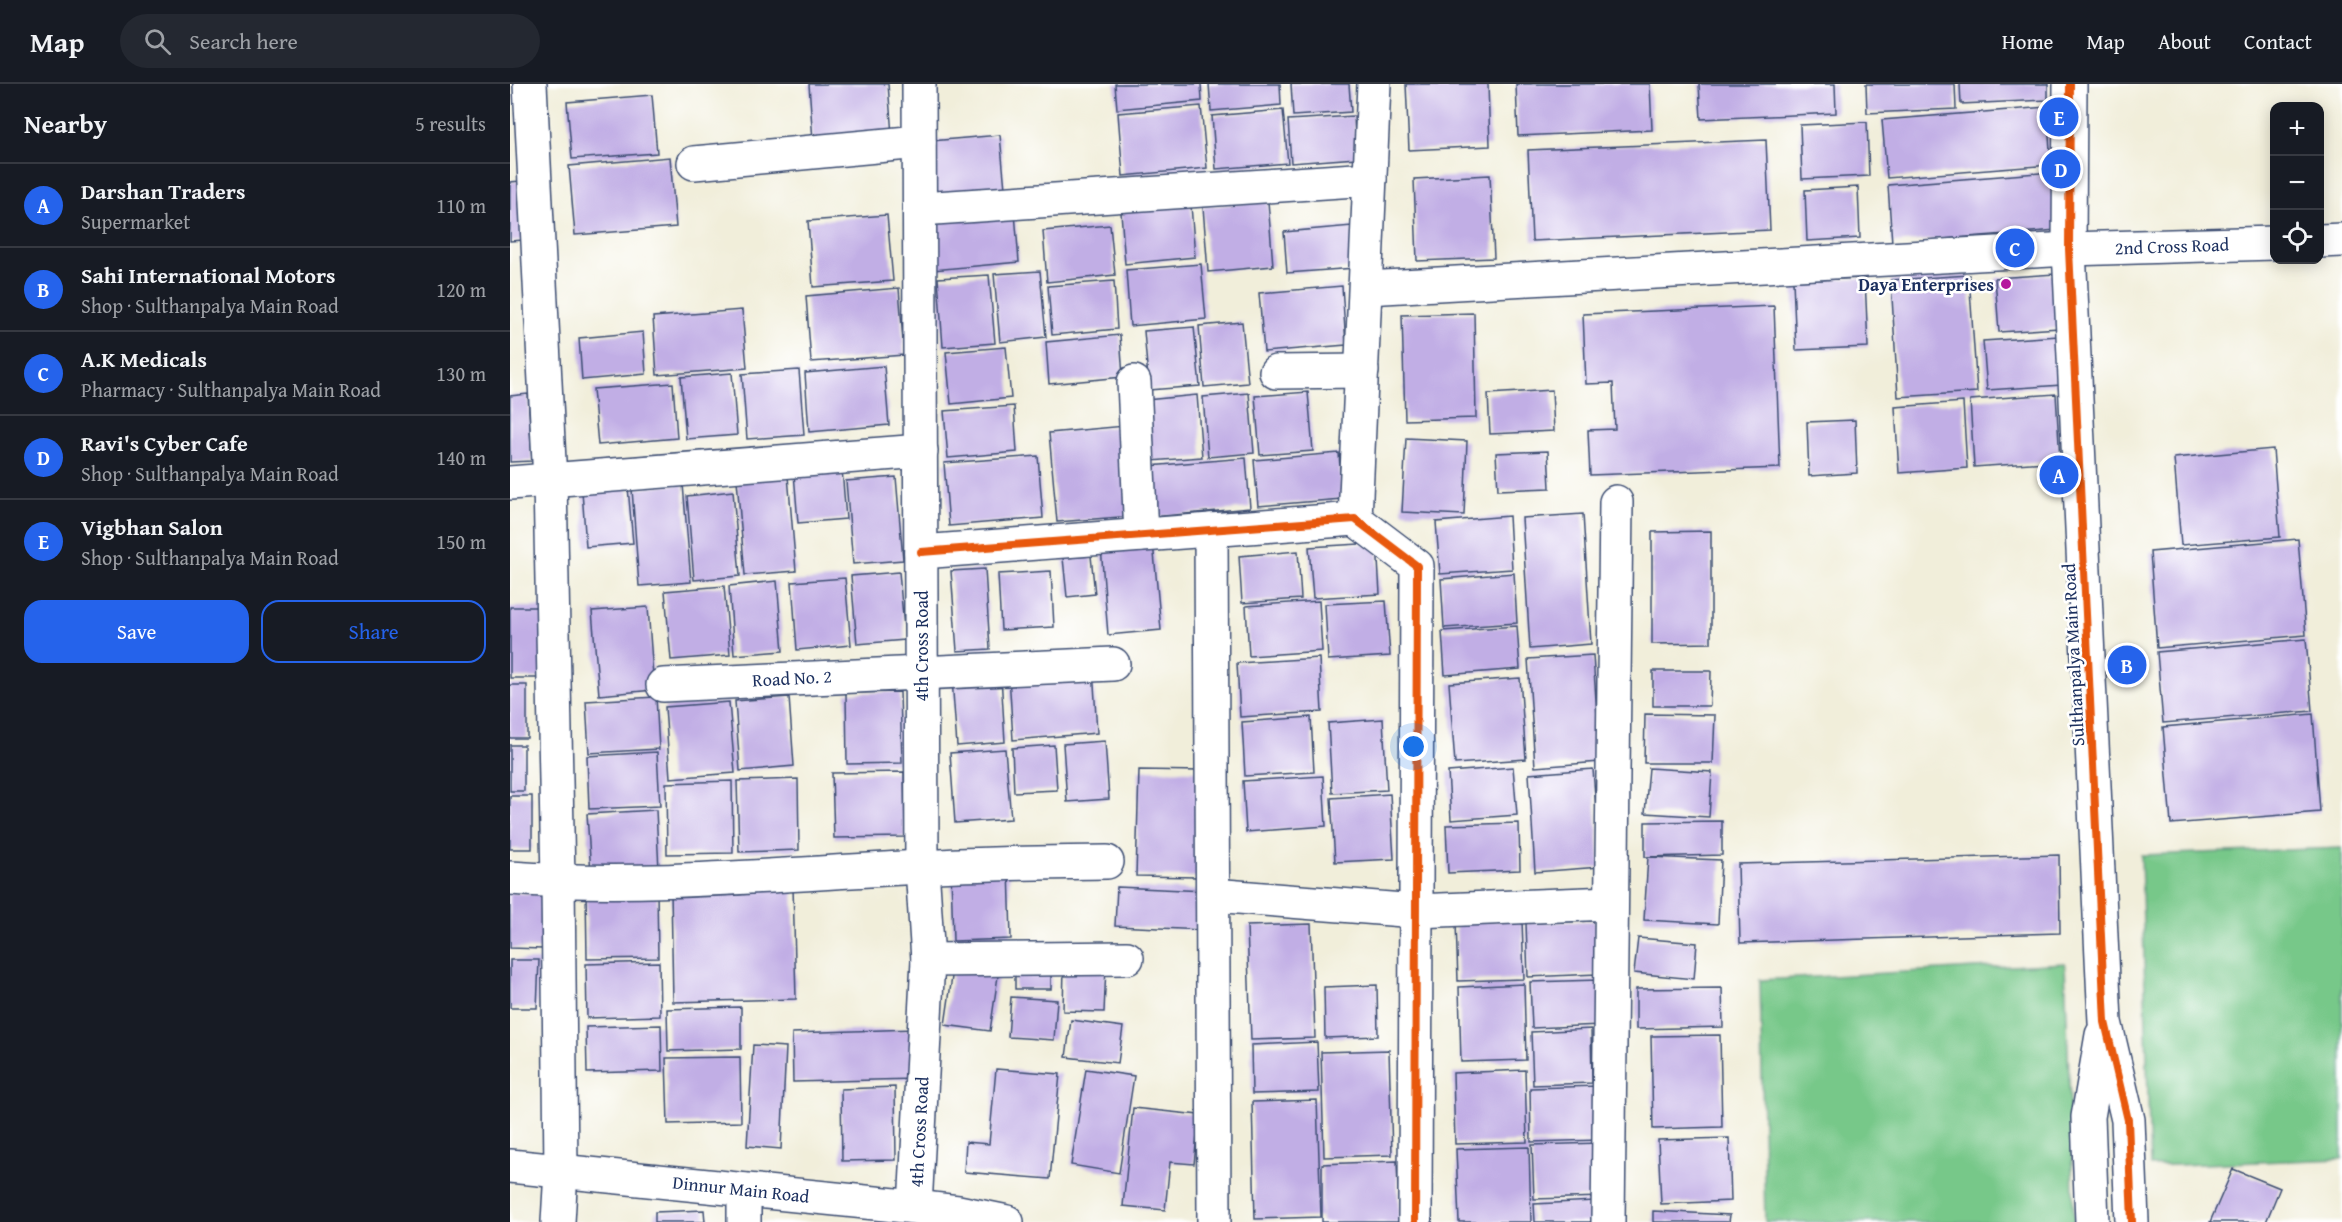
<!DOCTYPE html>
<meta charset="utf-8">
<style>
body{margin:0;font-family:"Gentium Book Plus",serif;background:#242831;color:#f1f3f6}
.controls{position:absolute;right:18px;top:18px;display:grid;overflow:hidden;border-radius:12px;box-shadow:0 3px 15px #0003}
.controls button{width:54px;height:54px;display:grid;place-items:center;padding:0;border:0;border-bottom:2px solid #363941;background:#171b24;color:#f1f3f6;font:30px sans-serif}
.you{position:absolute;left:904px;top:663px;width:21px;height:21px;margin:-15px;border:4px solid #fff;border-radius:50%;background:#1a73e8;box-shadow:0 0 0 9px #1a73e833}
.badge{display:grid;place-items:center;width:39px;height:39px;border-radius:50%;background:#2563eb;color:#fff;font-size:20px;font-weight:700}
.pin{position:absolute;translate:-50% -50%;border:3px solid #fff;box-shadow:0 2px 6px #0006}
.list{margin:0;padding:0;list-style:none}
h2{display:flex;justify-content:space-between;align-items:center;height:78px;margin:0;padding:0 24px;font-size:26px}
h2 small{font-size:20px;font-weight:400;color:#9ea1a6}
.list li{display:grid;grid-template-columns:39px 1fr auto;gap:18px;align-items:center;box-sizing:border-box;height:84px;padding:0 24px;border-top:2px solid #363941}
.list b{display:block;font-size:22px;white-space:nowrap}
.list p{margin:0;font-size:20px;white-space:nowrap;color:#9ea1a6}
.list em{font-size:20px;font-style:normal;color:#9ea1a6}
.actions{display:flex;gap:12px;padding:18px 24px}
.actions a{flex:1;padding:14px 0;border:2px solid #2563eb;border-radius:18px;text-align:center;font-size:21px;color:#2563eb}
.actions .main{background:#2563eb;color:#fff}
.icon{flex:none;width:33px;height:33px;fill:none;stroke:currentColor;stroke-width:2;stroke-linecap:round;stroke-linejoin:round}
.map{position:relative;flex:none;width:1832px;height:1138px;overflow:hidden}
header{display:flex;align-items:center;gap:36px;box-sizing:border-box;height:84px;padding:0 30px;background:#171b24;border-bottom:2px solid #363941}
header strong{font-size:28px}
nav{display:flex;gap:33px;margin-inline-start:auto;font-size:21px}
.search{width:420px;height:54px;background:#242831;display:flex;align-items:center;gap:15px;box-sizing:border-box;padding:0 21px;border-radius:33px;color:#9ea1a6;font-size:22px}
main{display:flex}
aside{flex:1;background:#171b24}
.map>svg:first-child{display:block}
</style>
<header>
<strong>Map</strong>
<div class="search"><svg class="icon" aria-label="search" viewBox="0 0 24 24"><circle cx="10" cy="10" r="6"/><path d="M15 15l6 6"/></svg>Search here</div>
<nav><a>Home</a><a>Map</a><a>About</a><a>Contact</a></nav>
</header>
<main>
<aside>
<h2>Nearby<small>5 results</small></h2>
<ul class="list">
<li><span class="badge">A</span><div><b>Darshan Traders</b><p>Supermarket</p></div><em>110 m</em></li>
<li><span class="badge">B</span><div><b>Sahi International Motors</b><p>Shop · Sulthanpalya Main Road</p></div><em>120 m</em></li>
<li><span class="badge">C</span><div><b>A.K Medicals</b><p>Pharmacy · Sulthanpalya Main Road</p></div><em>130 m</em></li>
<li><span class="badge">D</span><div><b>Ravi's Cyber Cafe</b><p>Shop · Sulthanpalya Main Road</p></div><em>140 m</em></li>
<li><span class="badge">E</span><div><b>Vigbhan Salon</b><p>Shop · Sulthanpalya Main Road</p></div><em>150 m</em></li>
</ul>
<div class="actions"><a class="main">Save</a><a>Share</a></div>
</aside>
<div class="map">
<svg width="1832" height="1138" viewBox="0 0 1832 1138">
<rect width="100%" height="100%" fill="#fff"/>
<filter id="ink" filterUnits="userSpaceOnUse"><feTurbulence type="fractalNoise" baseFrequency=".0167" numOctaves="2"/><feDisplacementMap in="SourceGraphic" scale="12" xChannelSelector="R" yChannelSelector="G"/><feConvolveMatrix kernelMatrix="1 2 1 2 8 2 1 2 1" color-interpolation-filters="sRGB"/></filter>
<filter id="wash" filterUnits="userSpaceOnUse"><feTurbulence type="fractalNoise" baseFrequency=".008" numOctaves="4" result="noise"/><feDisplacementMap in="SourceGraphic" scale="24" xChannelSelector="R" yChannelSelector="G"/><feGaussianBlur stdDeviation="1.35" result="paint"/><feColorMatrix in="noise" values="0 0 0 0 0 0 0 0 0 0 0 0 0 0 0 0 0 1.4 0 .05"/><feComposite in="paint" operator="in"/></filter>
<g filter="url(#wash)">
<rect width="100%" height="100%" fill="#f1eeda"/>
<g fill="#77c889" stroke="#497c74" stroke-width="1.5">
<path d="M1832,764V1075L1640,1082L1631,771Z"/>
<path d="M1555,879L1564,1138H1255L1250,896Z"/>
</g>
<g id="blocks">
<g fill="#c1aee5">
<path d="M299,0H378L382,51L303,57Z"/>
<path d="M605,0H691L692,17L607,25Z"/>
<path d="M699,0H770L771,21L701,27Z"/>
<path d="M781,0H839L841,28L783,32Z"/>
<path d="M896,0H978L980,62L899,66Z"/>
<path d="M1006,0H1140L1142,46L1008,52Z"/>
<path d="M1189,0H1325L1326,29L1191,35Z"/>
<path d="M1356,0H1445L1446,25L1357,29Z"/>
<path d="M1450,0H1538V16L1451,20Z"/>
<path d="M142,11L147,69L62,75L57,18Z"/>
<path d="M691,22L697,84L613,92L608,29Z"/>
<path d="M1537,23L1541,81L1377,94L1372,36Z"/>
<path d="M773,26L778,79L706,85L702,32Z"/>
<path d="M844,32L846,74L781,79L778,36Z"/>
<path d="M1357,38L1359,92L1292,95L1290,41Z"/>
<path d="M490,51L495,105L425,111L421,57Z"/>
<path d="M1256,56L1260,146L1022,157L1018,66Z"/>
<path d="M160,73L166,143L65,151L59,82Z"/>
<path d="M1542,88L1547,146L1382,159L1378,101Z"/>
<path d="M980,91L984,174L907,177L904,95Z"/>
<path d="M10,97L14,156L0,157V98Z"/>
<path d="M1348,103L1350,154L1297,157L1295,106Z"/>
<path d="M758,117L763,182L698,188L693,123Z"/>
<path d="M681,121L685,173L615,180L611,128Z"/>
<path d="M505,129L509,178L423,186L419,137Z"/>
<path d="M377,131L383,197L303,203L298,137Z"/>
<path d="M600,141L605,191L537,198L533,147Z"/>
<path d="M842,142L845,184L777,189L774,148Z"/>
<path d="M691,180L696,235L620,242L616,186Z"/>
<path d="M530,187L536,253L490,258L484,190Z"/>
<path d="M1545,190L1549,244L1489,248L1485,194Z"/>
<path d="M479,191L485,259L433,263L428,194Z"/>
<path d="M1459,191L1467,308L1388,313L1381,196Z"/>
<path d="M1355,194L1358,263L1286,266L1283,197Z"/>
<path d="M604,197L607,245L542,251L538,202Z"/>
<path d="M832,202L836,261L754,268L749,209Z"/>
<path d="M389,204L394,271L301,278L296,212Z"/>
<path d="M1264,222L1270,384L1080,391L1078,346L1105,345L1103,299L1076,300L1073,230Z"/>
<path d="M232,226L237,284L147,291L143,233Z"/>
<path d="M964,229L966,334L895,336L892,231Z"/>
<path d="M732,238L738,299L694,303L689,242Z"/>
<path d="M684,243L690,302L639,306L634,247Z"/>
<path d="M133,248L136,290L72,296L69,254Z"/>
<path d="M610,251L613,293L539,300L536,258Z"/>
<path d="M1549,252L1552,301L1477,306L1473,257Z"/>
<path d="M496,263L501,314L441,320L436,268Z"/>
<path d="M374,282L379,341L299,348L295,289Z"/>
<path d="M289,286L294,351L237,355L232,290Z"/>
<path d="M222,289L227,351L176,355L171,293Z"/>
<path d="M163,299L167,354L88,361L83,305Z"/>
<path d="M1042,306L1044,347L980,350L978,310Z"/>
<path d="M798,308L803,367L750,371L745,312Z"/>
<path d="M739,309L744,369L698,373L693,313Z"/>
<path d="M18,310L22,377L0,378V312Z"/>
<path d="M1546,310L1550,377L1464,383L1460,316Z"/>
<path d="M687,311L692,373L641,377L636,316Z"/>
<path d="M1453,318L1457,384L1389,389L1385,323Z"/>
<path d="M504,322L507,368L438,374L434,327Z"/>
<path d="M1345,336L1347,389L1299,392L1297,338Z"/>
<path d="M615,342L622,432L547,438L539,349Z"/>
<path d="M896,354L957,357L954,431L892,428Z"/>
<path d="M1763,365L1770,453L1671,461L1664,374Z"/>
<path d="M1038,367L1040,404L988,406L986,369Z"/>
<path d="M829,369L832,415L748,422L744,376Z"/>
<path d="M528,372L533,434L439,442L434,379Z"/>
<path d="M736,374L740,424L643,433L639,382Z"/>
<path d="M332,385L336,435L288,439L284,389Z"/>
<path d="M278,392L286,487L235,491L227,396Z"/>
<path d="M386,393L393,476L343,480L336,397Z"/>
<path d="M173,400L181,498L129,502L122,405Z"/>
<path d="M118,403L123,459L76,463L72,407Z"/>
<path d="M223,407L230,492L184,496L177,412Z"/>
<path d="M1073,430L1081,560L1020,565L1012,434Z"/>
<path d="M999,432L1002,485L930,490L926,438Z"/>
<path d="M1201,447V559L1142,560V448Z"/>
<path d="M1788,455L1796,551L1647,564L1640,468Z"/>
<path d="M643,458L651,546L598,551L591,463Z"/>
<path d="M867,459L870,510L803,514L799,463Z"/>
<path d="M788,467L791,515L732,519L729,472Z"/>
<path d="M581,472L585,510L557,513L553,474Z"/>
<path d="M475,485L480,565L447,567L441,487Z"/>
<path d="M541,487L544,543L491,546L488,490Z"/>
<path d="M389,488L395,556L347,560L341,492Z"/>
<path d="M1004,489L1007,539L934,544L931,495Z"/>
<path d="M335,494L341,561L287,566L282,498Z"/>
<path d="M267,497L273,567L224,571L219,502Z"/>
<path d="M214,502L220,571L161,576L155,507Z"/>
<path d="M809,517L812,567L739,572L736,522Z"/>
<path d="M876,517L880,572L818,576L815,520Z"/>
<rect x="0" y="523" width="37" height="71"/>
<path d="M138,523L144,606L89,611L82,527Z"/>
<path d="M1007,542L1010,585L935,591L932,547Z"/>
<path d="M1796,555L1802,627L1653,639L1647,568Z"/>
<path d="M1083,571L1090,678L1025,683L1018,575Z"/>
<path d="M809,574L812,628L730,633L727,579Z"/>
<path d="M583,584L587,649L503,656L499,591Z"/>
<path d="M1143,587H1201L1200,622H1143Z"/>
<path d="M491,592L495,658L447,662L442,595Z"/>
<path d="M1010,594L1016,675L945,680L939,599Z"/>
<rect x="0" y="601" width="17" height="53"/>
<path d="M390,608L392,679L337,680L336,609Z"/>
<path d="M146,613L149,665L79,669L76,617Z"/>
<path d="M279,613L284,682L230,687L225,617Z"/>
<path d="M219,618L225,689L160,694L155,623Z"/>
<path d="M1135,630L1205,631L1203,679H1134Z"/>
<path d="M1803,630L1810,728L1661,740L1653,643Z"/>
<path d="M801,633L804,688L735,692L732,638Z"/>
<path d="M873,635L877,706L822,709L818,639Z"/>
<path d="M595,657L599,715L557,718L553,660Z"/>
<rect x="0" y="661" width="14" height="46"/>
<path d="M544,661L547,706L504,708L502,664Z"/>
<path d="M495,665L501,735L445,739L440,669Z"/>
<path d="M147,668L150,722L79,725L77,672Z"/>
<path d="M1003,683L1007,731L941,736L938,688Z"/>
<path d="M1139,684L1202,688L1199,733L1135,729Z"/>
<path d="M1083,685L1090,783L1025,788L1019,690Z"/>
<path d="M629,686L691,687L688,793L626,792Z"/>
<path d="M394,688L395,753L324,754L322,689Z"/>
<path d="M813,692L816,742L736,748L733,697Z"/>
<path d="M288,695L289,766L229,768L227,697Z"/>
<path d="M222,697L223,769L157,770L156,699Z"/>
<path d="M880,710L884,775L825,778L821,714Z"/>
<rect x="0" y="712" width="22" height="53"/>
<path d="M146,726L149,786L81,789L77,730Z"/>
<path d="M1212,737V771L1135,773V738Z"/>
<path d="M1009,739L1010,786L938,789L936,741Z"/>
<path d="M1549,771L1550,849L1230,859L1228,780Z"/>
<path d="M1138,773L1211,776L1208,840L1134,836Z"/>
<path d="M499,784L501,855L443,857L441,786Z"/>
<path d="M283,803L286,915L163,918L161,806Z"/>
<path d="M607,803L695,807L693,846L605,842Z"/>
<path d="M147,805L148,874L77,875L76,807Z"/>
<path d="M0,809L34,810L33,865L0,864Z"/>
<path d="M1012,836L1014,895L948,897L946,838Z"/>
<path d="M1085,837L1087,890L1018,893L1016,839Z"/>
<path d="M801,840L805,954L741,956L737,842Z"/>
<path d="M1128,854L1187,859L1184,895L1124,889Z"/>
<path d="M0,876H29L27,924H0Z"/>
<path d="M149,878L150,932L77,934L76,880Z"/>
<rect x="505" y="881" width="36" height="24"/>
<path d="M554,882H596L594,928L553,927Z"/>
<path d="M443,886L488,892L480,947L435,941Z"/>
<path d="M1089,896L1091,941L1022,944L1020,898Z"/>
<path d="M1014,900L1016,976L951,978L949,903Z"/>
<path d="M867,901L868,952L815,954L814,903Z"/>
<path d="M1212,904L1213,943L1126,945V905Z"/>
<path d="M501,913L547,916L544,956L498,953Z"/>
<path d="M231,923V965L158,967L157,925Z"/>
<path d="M561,936L613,943L608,979L556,973Z"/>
<path d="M151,941L152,987L77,989L76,943Z"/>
<path d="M404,945L405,995L283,998L282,949Z"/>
<path d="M1081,945L1082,999L1023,1001L1021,948Z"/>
<path d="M1210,951L1212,1043L1143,1045L1141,952Z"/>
<path d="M807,958L809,1008L742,1010L741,961Z"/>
<path d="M243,961L276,963L271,1065L237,1062Z"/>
<path d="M879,966L882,1071L814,1073L811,968Z"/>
<path d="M230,973L231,1038L158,1040L156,974Z"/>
<path d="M486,985L550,990L540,1095L454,1088L456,1058L479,1060Z"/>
<path d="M576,985L624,992L609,1089L561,1081Z"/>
<path d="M1015,986L1017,1058L945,1060L943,989Z"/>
<path d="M1089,1002L1090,1056L1021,1058L1020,1004Z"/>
<path d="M385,1003L386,1076L332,1077L331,1005Z"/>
<path d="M807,1016L811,1133L745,1135L742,1018Z"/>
<path d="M623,1024L689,1031L684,1080L660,1078L655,1126L613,1122Z"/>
<path d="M1219,1054L1221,1117L1151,1120L1148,1056Z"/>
<path d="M1090,1059L1092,1113L1024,1115L1022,1061Z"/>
<path d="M1019,1063L1021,1138H949L946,1065Z"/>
<path d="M887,1077L889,1138H812V1080Z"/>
<path d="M1723,1085L1770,1104L1756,1138H1700Z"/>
<path d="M1085,1117L1086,1138H1025L1024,1120Z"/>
<path d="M194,1126L195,1138H145V1128Z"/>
<path d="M1143,1127L1220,1131L1219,1138H1143Z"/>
</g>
</g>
</g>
<g filter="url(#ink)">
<use href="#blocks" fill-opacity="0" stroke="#3b4c71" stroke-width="1.5"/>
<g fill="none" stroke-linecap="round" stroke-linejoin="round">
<g stroke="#3b4c71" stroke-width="36">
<g id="street">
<path d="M20,0L40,397L48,797L51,1087L48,1138"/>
<path d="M184,79L409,58"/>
<path d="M410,125L860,95"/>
<path d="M1810,157L1832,156"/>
<path d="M856,204L1559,165L1764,159"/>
<path d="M766,288L852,287"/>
<path d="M624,298L631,451"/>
<path d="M0,399L411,367"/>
<path d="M845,435L864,0"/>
<path d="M701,446L704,1138"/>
<path d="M411,468L845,435L907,482L905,1138"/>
<path d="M153,601L603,580"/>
<path d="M0,794C137,804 273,790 410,783C472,779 535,779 597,778"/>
<path d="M703,811L906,827L1101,819"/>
<path d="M418,876L617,874"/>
<path d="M234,1106V1138"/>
<path d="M405,1123L418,876L412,783L409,0"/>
<path d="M1098,1138L1106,418"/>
</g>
</g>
<g stroke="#3b4c71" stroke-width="36">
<g id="secondary">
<path d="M1560,0L1559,165L1595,938L1618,1036L1622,1138"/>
<path d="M0,1082L405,1123L448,1128L497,1138"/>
<path d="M1582,1138L1578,1033L1592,951"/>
</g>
</g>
<use href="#street" stroke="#fff" stroke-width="33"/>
<use href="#secondary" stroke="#fff" stroke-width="33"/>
<g stroke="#fff" stroke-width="11">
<g id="cycleway">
<path d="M1560,0L1559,165L1595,938L1618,1036L1622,1138"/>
<path d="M411,468L845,435L907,482L905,1138"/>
</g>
</g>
<use href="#cycleway" stroke="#e8590c" stroke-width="8"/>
</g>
</g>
<circle fill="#b5179e" stroke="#fff" stroke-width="2" cx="1496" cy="200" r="6"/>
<g text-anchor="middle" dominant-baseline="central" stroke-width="5" stroke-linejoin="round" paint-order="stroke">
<g font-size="18" fill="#1b2f5e" stroke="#fff">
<text transform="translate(1662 162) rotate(-2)">2nd Cross Road</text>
<text transform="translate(411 562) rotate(-90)">4th Cross Road</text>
<text transform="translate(1563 571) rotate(-93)">Sulthanpalya Main Road</text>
<text transform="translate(282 594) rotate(-3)">Road No. 2</text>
<text transform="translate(409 1048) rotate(-87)">4th Cross Road</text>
<text transform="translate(231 1105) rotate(6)">Dinnur Main Road</text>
</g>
<g font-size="18" font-weight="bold" fill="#1b2f5e" stroke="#fff" text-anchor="end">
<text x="1484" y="200">Daya Enterprises</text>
</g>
</g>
</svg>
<div class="controls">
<button>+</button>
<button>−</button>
<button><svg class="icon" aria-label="locate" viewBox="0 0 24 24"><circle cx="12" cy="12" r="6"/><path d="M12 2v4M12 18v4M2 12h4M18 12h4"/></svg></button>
</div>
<div class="you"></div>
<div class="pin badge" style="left:1549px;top:391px">A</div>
<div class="pin badge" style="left:1617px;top:581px">B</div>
<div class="pin badge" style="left:1505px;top:164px">C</div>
<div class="pin badge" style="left:1551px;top:85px">D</div>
<div class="pin badge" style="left:1549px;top:33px">E</div>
</div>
</main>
